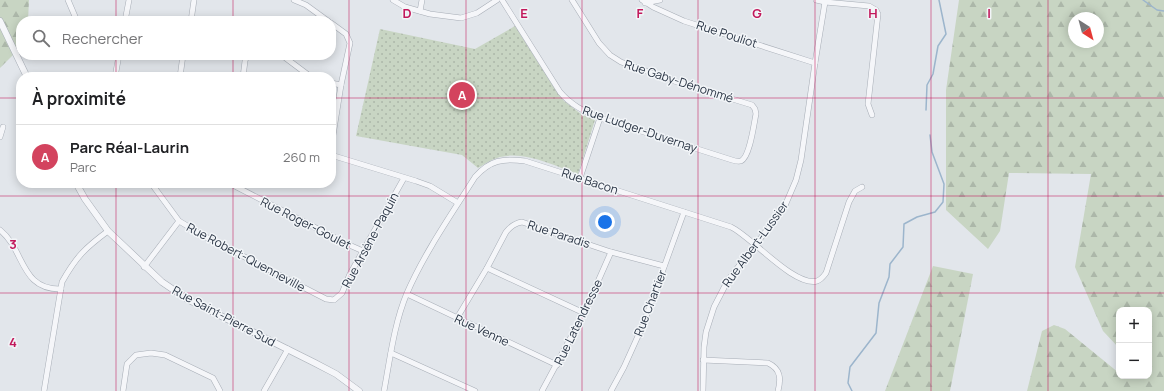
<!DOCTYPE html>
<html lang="fr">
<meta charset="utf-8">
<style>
body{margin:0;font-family:Manrope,sans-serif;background:#f2f2f2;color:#202124}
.controls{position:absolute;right:12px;bottom:12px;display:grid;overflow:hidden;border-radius:8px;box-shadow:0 2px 10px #0003}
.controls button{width:36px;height:36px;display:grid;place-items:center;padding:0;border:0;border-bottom:1px solid #e0e0e0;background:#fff;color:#202124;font:20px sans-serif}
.compass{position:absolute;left:1068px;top:12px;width:36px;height:36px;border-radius:50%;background:#fff;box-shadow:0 2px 10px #0003;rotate:144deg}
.you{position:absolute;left:605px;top:222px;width:14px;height:14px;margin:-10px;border:3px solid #fff;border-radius:50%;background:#1a73e8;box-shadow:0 0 0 6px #1a73e833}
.badge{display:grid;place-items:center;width:26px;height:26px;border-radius:50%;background:#d3435e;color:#fff;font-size:13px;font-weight:700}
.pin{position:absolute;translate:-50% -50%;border:2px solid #fff;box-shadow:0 1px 4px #0006}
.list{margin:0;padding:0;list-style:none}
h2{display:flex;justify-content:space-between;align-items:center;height:52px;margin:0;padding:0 16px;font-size:17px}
h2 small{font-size:13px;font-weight:400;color:#757577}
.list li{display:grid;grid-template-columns:26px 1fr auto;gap:12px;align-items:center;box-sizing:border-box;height:64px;padding:0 16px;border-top:1px solid #e0e0e0}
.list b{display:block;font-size:15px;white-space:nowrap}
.list p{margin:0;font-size:13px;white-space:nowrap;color:#757577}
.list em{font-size:13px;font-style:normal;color:#757577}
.icon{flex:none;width:22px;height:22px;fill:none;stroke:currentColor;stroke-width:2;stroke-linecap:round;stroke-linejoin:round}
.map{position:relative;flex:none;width:1164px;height:391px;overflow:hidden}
.search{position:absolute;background:#fff;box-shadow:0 2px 10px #0003;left:16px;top:16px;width:320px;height:44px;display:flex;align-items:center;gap:10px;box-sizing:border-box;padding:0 14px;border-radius:16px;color:#757577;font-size:15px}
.panel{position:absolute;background:#fff;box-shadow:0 2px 10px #0003;left:16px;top:72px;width:320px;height:116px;border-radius:16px}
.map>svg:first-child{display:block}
</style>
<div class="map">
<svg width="1164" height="391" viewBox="0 0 1164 391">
<defs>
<pattern id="grass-dots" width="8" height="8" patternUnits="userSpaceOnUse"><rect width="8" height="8" fill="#c8d5c3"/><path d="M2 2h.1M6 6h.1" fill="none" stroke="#acb7a9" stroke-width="1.8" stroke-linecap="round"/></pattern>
<pattern id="forest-firs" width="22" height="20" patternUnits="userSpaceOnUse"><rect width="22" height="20" fill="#c8d5c3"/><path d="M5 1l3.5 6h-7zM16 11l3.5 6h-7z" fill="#acb7a9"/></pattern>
</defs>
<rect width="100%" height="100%" fill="#e2e6eb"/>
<path fill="url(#grass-dots)" d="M515,26L555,89L564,101L581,114L595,120L578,174C554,166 526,151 500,157C492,159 485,164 478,168L462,155L356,136L380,29L475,49Z"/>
<g fill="url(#forest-firs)" fill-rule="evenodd">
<path d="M0,0H29L28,21H21V45L19,49L0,68Z"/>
<path d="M959,0H1164V391H1027L1042,331L1054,325L1065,329L1119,373V376H1149V310H1119V348L1103,331L1075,267L1091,174L1009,173L1000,231L988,249L946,210V90ZM1074,18H1098V42H1074Z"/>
<path d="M933,266L973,274L950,391H885Z"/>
</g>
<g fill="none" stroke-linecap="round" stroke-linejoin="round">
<g stroke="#9cb5cc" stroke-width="1.5">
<path d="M1143,0L1157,10L1164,11"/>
<path d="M926,110L927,85L933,74L938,46L946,34L939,0"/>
<path d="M852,391L848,383L850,367L876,333L879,303L889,277L890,264L903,247L904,224L917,217L935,212L943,202L944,184L932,152L930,135"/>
</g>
<g stroke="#a7adb6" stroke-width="6">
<g id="minor">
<path d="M68,0L77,21"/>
<path d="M294,0L306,5L328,21"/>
<path d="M393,0L405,7L430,14L461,18L477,13L497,0"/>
<path d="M502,0L560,92C572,106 584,111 600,118L732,160C735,161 738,162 741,161C750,157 754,123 756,114L755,109L752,105L674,81L621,62L610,55L599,43L572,0"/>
<path d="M642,0L653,7L684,21L815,63"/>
<path d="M816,0L825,2L869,6L876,10L878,14L868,104L872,115"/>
<path d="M645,3L660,0"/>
<path d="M420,11L422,0"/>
<path d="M125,21L129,0"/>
<path d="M191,21L194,0"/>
<path d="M331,23L346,34L350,43L341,85L331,148"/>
<path d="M280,55L283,56L311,77"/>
<path d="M115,77L119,55"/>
<path d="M180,77L183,55"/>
<path d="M243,77L245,61L247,55"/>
<path d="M331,83L341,85"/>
<path d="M0,137L3,127"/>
<path d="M331,155L416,181L430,186L458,203"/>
<path d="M580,178L600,118"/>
<path d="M151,183L179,221L206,237L326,299L334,300L342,293L350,274L404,178"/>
<path d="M229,183L347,244L363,251"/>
<path d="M0,230C25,250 20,290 61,289"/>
<path d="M144,267L179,221"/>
<path d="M487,268L584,313"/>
<path d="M407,294L557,365"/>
<path d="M457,318L487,268L506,232C510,227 515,223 522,222L611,252L664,266"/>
<path d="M391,353L475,391"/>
<path d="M703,360L768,363C781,369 781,379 778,391"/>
<path d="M44,391L62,282C76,257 85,248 108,231"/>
<path d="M123,391L127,364L136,355L151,353L165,355L213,378L220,391"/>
<path d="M264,391L288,349"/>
<path d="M384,391C390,359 394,324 407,293C425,252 451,215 475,177C490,160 503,158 525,161L731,227C752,237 794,287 817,281C821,280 823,277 826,273L849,202L855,191L862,187"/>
<path d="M542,391L584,313L611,252"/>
<path d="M611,391L624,367L643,325L684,212"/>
<path d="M703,391L704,347L706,332L714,307L728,280L784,208L796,180L801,160L815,63L825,2"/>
</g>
</g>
<g stroke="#a7adb6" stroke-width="7">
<g id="tertiary">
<path d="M0,21L27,77"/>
<path d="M76,183L85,199L108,231L162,282L187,299L315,363L336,374L359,391"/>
</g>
</g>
<use href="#minor" stroke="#f5f6f9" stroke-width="5"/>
<use href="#tertiary" stroke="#f5f6f9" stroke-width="6"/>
</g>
<path fill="none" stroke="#c2185b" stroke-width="1" stroke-opacity="0.55" d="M116,0V21M233,0V21M349,0V391M466,0V391M582,0V391M698,0V391M815,0V391M931,0V391M1048,0V391M116,55V77M233,55V77M0,98H21M331,98H1164M116,183V391M233,183V391M0,196H1164M0,293H1164"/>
<g text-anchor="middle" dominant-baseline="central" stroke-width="3" stroke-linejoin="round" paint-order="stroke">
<g font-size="12" fill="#293444" stroke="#f2f5f8">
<text transform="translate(727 34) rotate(18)">Rue Pouliot</text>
<text transform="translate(679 81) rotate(18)">Rue Gaby-Dénommé</text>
<text transform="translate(640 129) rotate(19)">Rue Ludger-Duvernay</text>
<text transform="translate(590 181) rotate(18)">Rue Bacon</text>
<text transform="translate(306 223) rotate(27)">Rue Roger-Goulet</text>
<text transform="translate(559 234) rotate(18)">Rue Paradis</text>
<text transform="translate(370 240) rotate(-62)">Rue Arsène-Paquin</text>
<text transform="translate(755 244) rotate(-54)">Rue Albert-Lussier</text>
<text transform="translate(246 257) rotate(28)">Rue Robert-Quenneville</text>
<text transform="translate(650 303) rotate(-69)">Rue Chartier</text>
<text transform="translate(224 316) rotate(28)">Rue Saint-Pierre Sud</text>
<text transform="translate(578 322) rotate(-64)">Rue Latendresse</text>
<text transform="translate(482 330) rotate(25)">Rue Venne</text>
</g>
</g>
<g font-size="13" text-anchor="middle" font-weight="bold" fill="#c2185b" stroke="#f2f5f8" stroke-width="3" stroke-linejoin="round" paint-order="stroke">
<text x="407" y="18">D</text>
<text x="524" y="18">E</text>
<text x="640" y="18">F</text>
<text x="757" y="18">G</text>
<text x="873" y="18">H</text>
<text x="989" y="18">I</text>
<text x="13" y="249">3</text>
<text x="13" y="347">4</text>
</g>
</svg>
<div class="controls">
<button>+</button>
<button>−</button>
</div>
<svg class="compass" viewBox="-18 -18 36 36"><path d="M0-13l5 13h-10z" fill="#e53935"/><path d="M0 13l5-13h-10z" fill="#757577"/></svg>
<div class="you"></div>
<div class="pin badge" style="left:462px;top:95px">A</div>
<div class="search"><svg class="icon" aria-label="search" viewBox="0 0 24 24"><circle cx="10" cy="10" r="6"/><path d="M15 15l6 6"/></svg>Rechercher</div>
<section class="panel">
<h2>À proximité<small></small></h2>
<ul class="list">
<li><span class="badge">A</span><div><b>Parc Réal-Laurin</b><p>Parc</p></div><em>260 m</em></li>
</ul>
</section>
</div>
